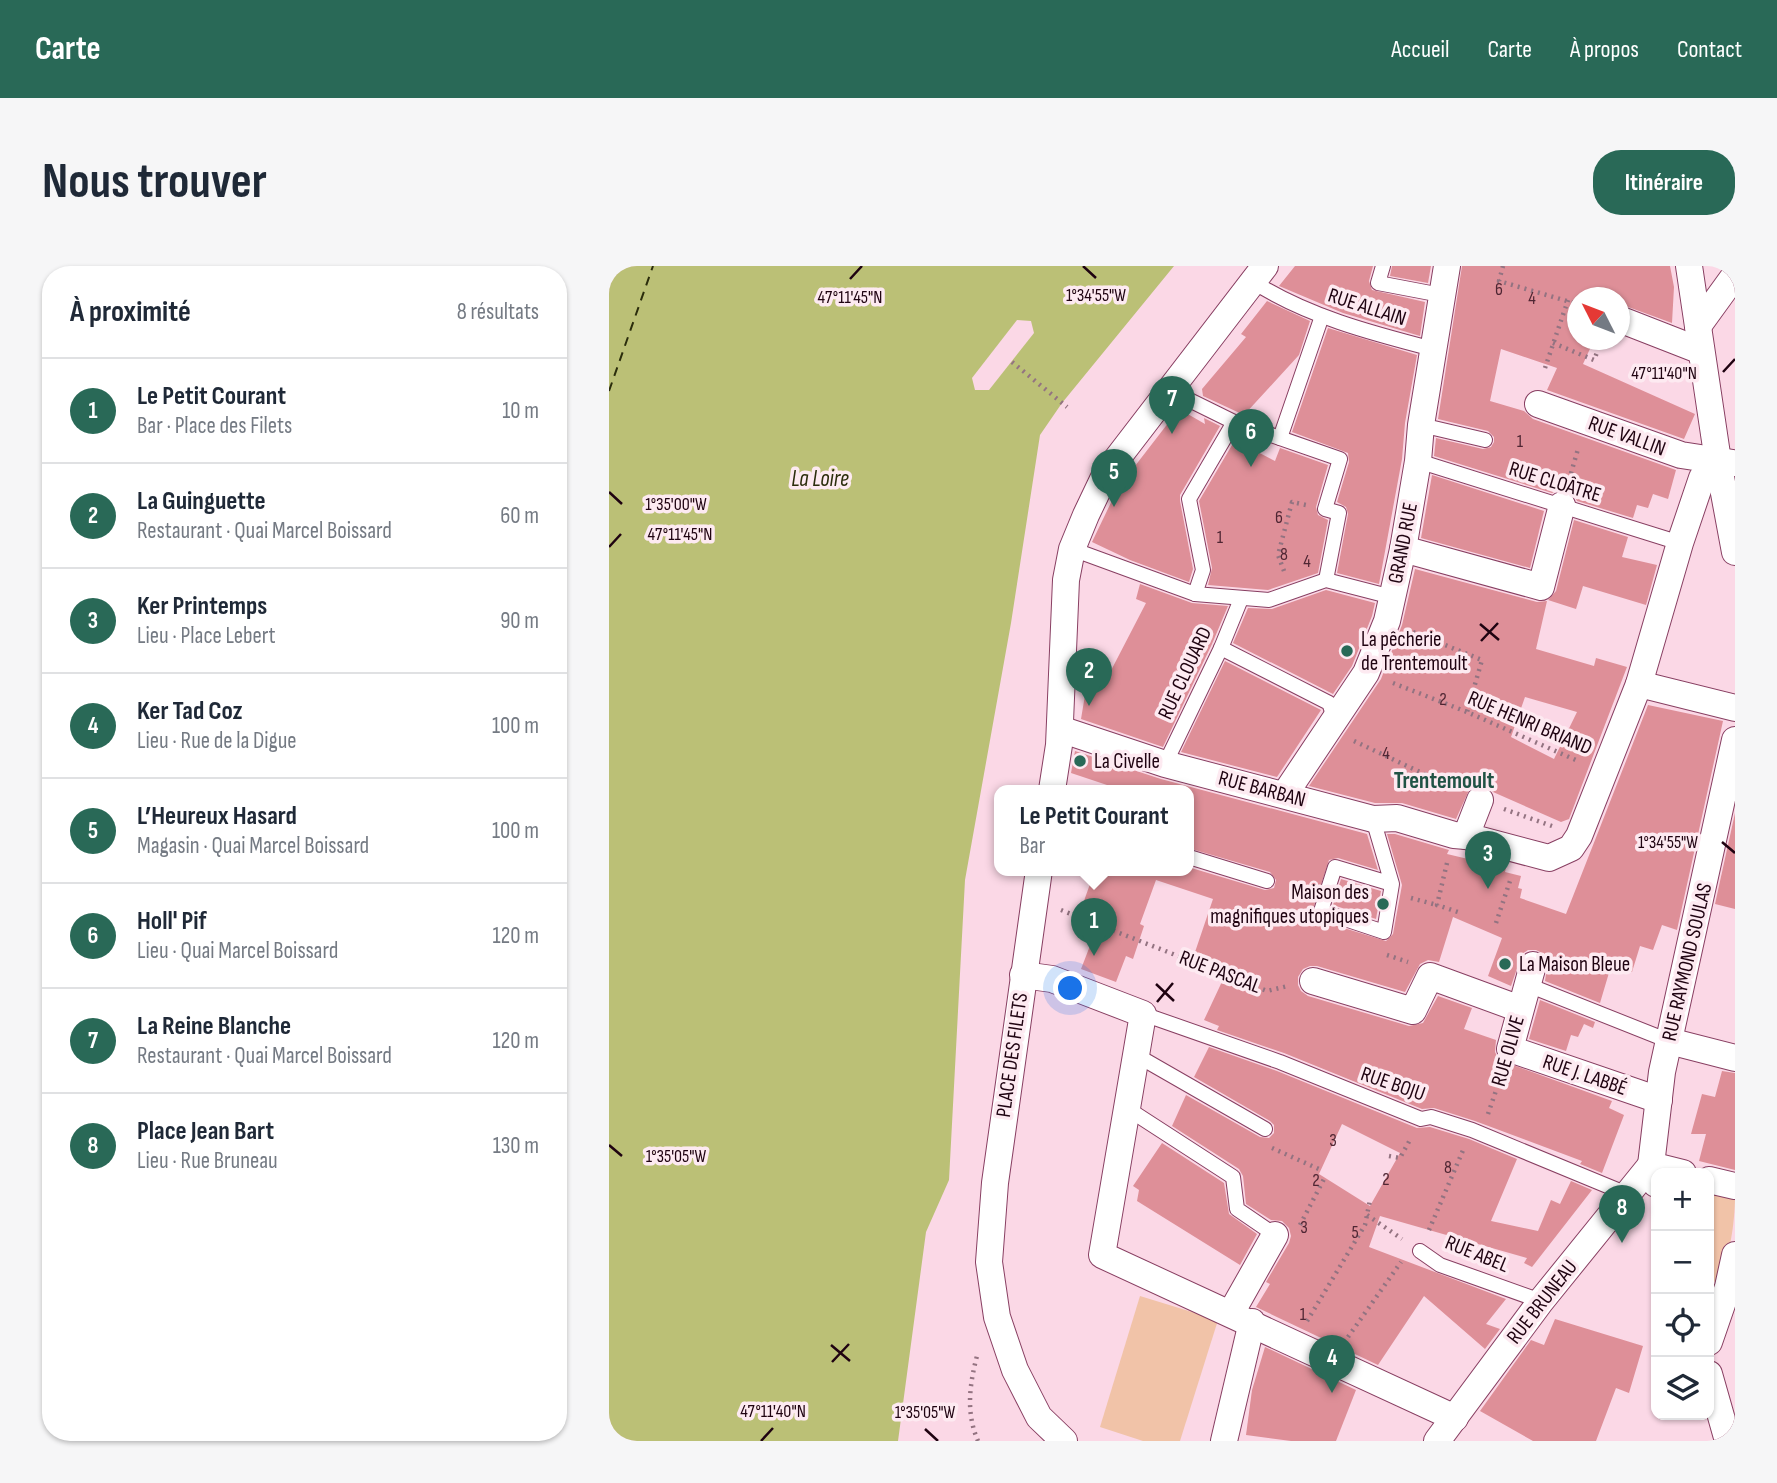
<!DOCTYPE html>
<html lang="fr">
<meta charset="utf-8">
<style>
body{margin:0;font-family:"Sofia Sans Condensed",sans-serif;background:#f6f6f7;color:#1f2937}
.controls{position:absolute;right:21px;bottom:21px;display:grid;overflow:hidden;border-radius:14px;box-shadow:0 2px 5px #0004}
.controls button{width:63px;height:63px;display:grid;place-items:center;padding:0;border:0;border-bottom:2px solid #e0e1e3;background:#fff;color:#1f2937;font:35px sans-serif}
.compass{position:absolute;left:958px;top:21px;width:63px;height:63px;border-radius:50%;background:#fff;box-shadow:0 2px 5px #0004;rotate:312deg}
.you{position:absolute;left:462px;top:723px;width:24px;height:24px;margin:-18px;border:5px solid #fff;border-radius:50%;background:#1a73e8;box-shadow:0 0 0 10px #1a73e833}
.badge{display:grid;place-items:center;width:46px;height:46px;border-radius:50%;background:#296957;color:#fff;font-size:23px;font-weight:700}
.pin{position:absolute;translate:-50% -58px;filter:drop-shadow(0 2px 4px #0008)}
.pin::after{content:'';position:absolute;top:37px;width:24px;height:21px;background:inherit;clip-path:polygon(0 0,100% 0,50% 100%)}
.popup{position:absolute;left:385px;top:519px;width:200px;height:91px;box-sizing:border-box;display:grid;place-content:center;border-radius:14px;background:#fff;filter:drop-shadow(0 2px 5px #0005);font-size:23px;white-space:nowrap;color:#747a83}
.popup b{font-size:26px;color:#1f2937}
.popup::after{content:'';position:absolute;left:50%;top:100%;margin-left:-14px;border:14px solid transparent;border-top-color:#fff}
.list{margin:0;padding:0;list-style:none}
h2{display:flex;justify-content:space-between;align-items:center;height:91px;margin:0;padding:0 28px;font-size:30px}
h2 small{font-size:23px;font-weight:400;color:#747a83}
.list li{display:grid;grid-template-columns:46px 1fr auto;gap:21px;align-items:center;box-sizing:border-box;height:105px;padding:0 28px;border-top:2px solid #e0e1e3}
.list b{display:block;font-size:26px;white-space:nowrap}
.list p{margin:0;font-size:23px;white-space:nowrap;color:#747a83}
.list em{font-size:23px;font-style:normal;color:#747a83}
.icon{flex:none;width:38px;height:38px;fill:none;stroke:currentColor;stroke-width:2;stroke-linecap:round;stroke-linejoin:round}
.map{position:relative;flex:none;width:1126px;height:1175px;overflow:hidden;border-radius:28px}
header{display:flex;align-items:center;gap:42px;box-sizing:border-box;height:98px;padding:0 35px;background:#296957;color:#fff}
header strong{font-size:33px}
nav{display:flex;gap:38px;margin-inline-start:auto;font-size:24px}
.intro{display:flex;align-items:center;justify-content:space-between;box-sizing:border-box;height:168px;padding:0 42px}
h1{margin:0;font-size:49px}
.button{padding:18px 32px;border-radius:28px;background:#296957;color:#fff;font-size:24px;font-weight:700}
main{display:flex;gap:42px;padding:0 42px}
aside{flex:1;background:#fff;border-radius:28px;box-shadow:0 2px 5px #0004}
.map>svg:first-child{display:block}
</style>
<header>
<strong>Carte</strong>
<nav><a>Accueil</a><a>Carte</a><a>À propos</a><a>Contact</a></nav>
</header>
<div class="intro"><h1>Nous trouver</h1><a class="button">Itinéraire</a></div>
<main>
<aside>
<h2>À proximité<small>8 résultats</small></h2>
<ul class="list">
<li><span class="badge">1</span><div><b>Le Petit Courant</b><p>Bar · Place des Filets</p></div><em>10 m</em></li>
<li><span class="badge">2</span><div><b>La Guinguette</b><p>Restaurant · Quai Marcel Boissard</p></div><em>60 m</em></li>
<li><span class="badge">3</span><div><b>Ker Printemps</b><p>Lieu · Place Lebert</p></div><em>90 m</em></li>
<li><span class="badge">4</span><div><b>Ker Tad Coz</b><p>Lieu · Rue de la Digue</p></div><em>100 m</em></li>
<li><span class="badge">5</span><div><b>L’Heureux Hasard</b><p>Magasin · Quai Marcel Boissard</p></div><em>100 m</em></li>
<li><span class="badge">6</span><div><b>Holl' Pif</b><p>Lieu · Quai Marcel Boissard</p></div><em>120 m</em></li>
<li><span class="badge">7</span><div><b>La Reine Blanche</b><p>Restaurant · Quai Marcel Boissard</p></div><em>120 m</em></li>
<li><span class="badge">8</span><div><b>Place Jean Bart</b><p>Lieu · Rue Bruneau</p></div><em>130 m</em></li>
</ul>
</aside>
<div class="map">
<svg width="1126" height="1175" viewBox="0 0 1126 1175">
<rect width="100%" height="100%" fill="#fbd8e6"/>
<g fill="#f1c3a8">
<path d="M1100,924L1126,930C1126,953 1121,1002 1104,1017L1100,1004Z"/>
<path d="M531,1030L609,1054L571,1175H534L491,1161Z"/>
</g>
<path fill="#bbc076" d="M0,0H565L453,137L431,169L402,357L356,614L340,914L317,966L289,1175H0Z"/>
<path fill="#fbd8e6" d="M408,54L422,55L425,67L380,124H366L363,112Z"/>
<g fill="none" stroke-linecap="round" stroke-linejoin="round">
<path stroke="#2b2d0c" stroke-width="2" stroke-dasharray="9 7" stroke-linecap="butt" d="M0,125L44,0"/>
</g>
<g fill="#de8f98" fill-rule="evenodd">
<path d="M686,0H764L760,15L763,24L816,36L811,70L734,47L670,20Z"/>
<path d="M783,0H822L819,17L781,10Z"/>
<path d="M853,0H1061L1065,21L1063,57L1011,38V32H969V74H985L974,98L1086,148L1075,173L938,124L948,102L892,83L881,135L915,145L924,153L1067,204L1059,233L1044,228L1039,242L1028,239L1024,252L968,235L964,228L958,224H949L943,227L825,190L827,172L874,183L882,181L885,176V171L879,165L829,153Z"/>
<path d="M658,35L701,55L690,89L635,149L594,130L593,123L637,71L632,68Z"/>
<path d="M719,62L808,89L796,157L793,193L770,318L728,307L739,248L737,241L728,236L740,196L739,187L683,166Z"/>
<path d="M570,143L596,158L595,152L611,160L571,229V235L584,303L580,316L521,294L483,276L509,222Z"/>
<path d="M626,174L666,195L671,182L719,199L707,241L709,249L719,254L709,307L659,324L599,319L603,302L590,235Z"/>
<path d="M823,209L935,245L921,302L812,272Z"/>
<path d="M965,254L1019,271L1013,291L1048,299L1037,339L974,320L967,343L939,334L947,325Z"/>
<path d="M806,303L928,336L938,335L927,383L985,400L987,392L1018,401L960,553L952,556L884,526L876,519H868L861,522L847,553L793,537H766L700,520L772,413L793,359ZM916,431L968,446L945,493L902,471Z"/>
<path d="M531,318L583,337L619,340L603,378L554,481L472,453L479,411L495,418L537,337L527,333Z"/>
<path d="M717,324L766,337L763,350L743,400L724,428L624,377L639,342L663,343Z"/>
<path d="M616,395L712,444L668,511L572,486Z"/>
<path d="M1039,439L1114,455L1068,664L1053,659L1044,684L1031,680L1023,706L1002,700L991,737L936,715L939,694L935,688L927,684H919L913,688L902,720L879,710L893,672L844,651L830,696L819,694L811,698L796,726L708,700H701L694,703L689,711V719L692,725L699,730L800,760L814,757L829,730L863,742L855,763L887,774L886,786L890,794L1003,835L1000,842L1015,849L993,907L971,898L973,895L866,855L825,842L813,843L675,787L608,764L610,760L595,754L618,705L584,692L604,633L547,614L531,658L535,660L524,693L517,690L507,716L472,703L491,654L471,646L486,604H579V601L656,624L665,622L667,614L661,606L579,582V524H513L462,507L466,485L552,513L758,568L769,604L729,592L720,594L703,646L709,654L777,675L784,668L793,619L778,568H786L840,584L838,588L897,602L896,606L912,610L909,622L913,623L911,632L957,648Z"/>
<path d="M1126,547V643L1106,638Z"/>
<path d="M732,613L772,625L767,653L724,639Z"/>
<path d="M931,734L986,756L984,762L975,758L969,771L962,769L957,785L920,773Z"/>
<path d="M600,781L668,805L808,862L821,861L860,873L908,893L882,955L929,965L942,934L951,938L962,915L983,924L923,1001L915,997L918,992L771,950L760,981L897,1033L877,1058L891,1063L876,1083L815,1030L769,1099L647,1041L661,1018L657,1016L680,977L682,970L680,962L673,955L662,954L637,938L634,910L630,903L563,860L577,829L651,871L660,872L665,867V859L661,855L585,811ZM733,858L791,887L761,940L710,908Z"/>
<path d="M1113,805L1126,807V904L1090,895L1097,868H1082L1093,828L1106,831Z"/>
<path d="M553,877L615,917L620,948L648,968L631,999L528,935L530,924L524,920Z"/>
<path d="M946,1053L1034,1080L1020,1127L1007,1122L987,1175H924L871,1145L922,1074L935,1079Z"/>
<path d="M656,1081L747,1124L727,1175H682L637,1169L643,1124Z"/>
</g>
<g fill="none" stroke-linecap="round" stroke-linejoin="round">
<g stroke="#883f62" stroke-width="16">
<g id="lane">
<path d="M774,0L769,17L832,29"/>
<path d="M643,15C697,50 762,67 824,83"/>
<path d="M560,124L625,156L731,193L716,243L730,247L717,314"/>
<path d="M812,159L876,174"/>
<path d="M671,172L713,50"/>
<path d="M809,195L1071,277"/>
<path d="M463,283L586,328L660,334L717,314L783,331"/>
<path d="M586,328L594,304L580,233L625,156"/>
<path d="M612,382L720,437L725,451"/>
<path d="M556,498L612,382L632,333"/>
<path d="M764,553L783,618L775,666L712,645L726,601L783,618"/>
<path d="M580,591L658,615"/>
<path d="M919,719L1060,775"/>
<path d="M534,748L671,796L812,853L822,851L863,864L1018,928"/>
<path d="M527,789L656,863"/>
<path d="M519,843L624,911L628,943L666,969"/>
<path d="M811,985L831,999L932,1035"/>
</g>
</g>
<g stroke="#883f62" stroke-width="28">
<g id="street">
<path d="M1080,0L1109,195L1126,286"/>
<path d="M1010,53L1092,85"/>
<path d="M1089,60L1126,9"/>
<path d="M929,138L1072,189L1124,197"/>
<path d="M794,283L932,321L953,239"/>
<path d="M1030,418L1126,442"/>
<path d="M451,463L556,498L764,553L788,552L845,569L857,570"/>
<path d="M443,524L450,479L457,314L463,283L477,249L497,207L656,0"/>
<path d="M676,528L757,407L778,355L794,283L809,195L812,159L838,0"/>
<path d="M871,534L857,570L940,592L962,582L970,570L1030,418L1071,277L1093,212L1111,204"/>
<path d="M430,604L386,917L380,996L388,1051L406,1104L430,1151L455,1175"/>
<path d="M924,699L901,783L1050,834"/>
<path d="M414,709L443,713L534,748L493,989L846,1152"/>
<path d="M704,715L804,745L821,710L911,743"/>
<path d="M1060,775L1126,792"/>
<path d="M1100,914L1126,920"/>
<path d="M1047,918L1042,899L1053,806L1126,474"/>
<path d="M622,1047L666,969"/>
<path d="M1100,1076L1119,1021L1126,989"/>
<path d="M1100,1108L1119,1175"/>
<path d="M615,1175L643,1056"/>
<path d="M828,1175L932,1035L1042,899L1074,907"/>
</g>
</g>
<g stroke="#937381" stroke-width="4.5" stroke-dasharray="2 5" stroke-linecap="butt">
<path d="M894,0L890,15L968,38"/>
<path d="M944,77L985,94L993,74"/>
<path d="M403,96L458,141"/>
<path d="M936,102L959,34"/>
<path d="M960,214L969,183"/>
<path d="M675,305L669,289L683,236L697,239"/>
<path d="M804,366L873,394L858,446"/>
<path d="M784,417L858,446L969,495"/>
<path d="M745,475L845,522"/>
<path d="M895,543L943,560"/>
<path d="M838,597L828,639L849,646"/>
<path d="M802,632L828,639"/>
<path d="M452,644L658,725L679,720"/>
<path d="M887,657L902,612"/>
<path d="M778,689L799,696"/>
<path d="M879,848L892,810"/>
<path d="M663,882L712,904"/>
<path d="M780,890L791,892L802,872"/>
<path d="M758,949L793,973"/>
<path d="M691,959L715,913"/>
<path d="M820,964L855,882"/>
<path d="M698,1055L756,959L761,934"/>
<path d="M739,1071L792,996"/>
<path d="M369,1175C356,1145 361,1116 369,1086"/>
</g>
<use href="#lane" stroke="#fff" stroke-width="14"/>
<use href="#street" stroke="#fff" stroke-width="26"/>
</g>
<path fill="none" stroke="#1f0311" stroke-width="2.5" d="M474,0L487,12M241,13L253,0M1114,106L1126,93M0,226L13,238M0,281L12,268M871,358L890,374M872,375L889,357M1113,576L1126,587M547,718L565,735M548,736L564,717M0,879L13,890M222,1079L241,1095M223,1096L240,1078M316,1163L329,1175M152,1175L164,1162"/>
<g fill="#296957" stroke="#fdeaf1" stroke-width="2.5">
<circle cx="738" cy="385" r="7"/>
<circle cx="471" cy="495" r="7"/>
<circle cx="774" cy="638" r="7"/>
<circle cx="896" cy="698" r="7"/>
</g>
<g text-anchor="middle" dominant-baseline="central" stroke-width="7" stroke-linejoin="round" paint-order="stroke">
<g font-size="18" fill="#4f2633">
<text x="890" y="23">6</text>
<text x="923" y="32">4</text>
<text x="911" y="175">1</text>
<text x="670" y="251">6</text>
<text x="611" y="271">1</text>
<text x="675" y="288">8</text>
<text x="698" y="295">4</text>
<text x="834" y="433">2</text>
<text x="777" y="487">4</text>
<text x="724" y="874">3</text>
<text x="839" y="901">8</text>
<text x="777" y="913">2</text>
<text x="707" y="914">2</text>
<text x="695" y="961">3</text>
<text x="746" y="966">5</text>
<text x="694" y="1048">1</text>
</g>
<g font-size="21" fill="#1f0311" stroke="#fdeaf1">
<text transform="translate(758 41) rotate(18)">RUE ALLAIN</text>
<text transform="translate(1018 170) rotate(20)">RUE VALLIN</text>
<text transform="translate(946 216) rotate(17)">RUE CLOÂTRE</text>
<text transform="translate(794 277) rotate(-79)">GRAND RUE</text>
<text transform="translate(576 407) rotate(-65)">RUE CLOUARD</text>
<text transform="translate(921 457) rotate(23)">RUE HENRI BRIAND</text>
<text transform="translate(653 523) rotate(15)">RUE BARBAN</text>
<text transform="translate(1078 696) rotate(-77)">RUE RAYMOND SOULAS</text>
<text transform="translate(611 706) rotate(21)">RUE PASCAL</text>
<text transform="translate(899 785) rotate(-74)">RUE OLIVE</text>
<text transform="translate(403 789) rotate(-82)">PLACE DES FILETS</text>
<text transform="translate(976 809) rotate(19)">RUE J. LABBÉ</text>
<text transform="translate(784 818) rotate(19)">RUE BOJU</text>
<text transform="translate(868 988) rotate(22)">RUE ABEL</text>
<text transform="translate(933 1036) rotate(-52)">RUE BRUNEAU</text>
</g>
<g font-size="21" fill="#1f0311" stroke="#fdeaf1" text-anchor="start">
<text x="752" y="373">La pêcherie<tspan x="752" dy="24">de Trentemoult</tspan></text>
<text x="485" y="495">La Civelle</text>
<text x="760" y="626" text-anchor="end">Maison des<tspan x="760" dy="24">magnifiques utopiques</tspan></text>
<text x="910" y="698">La Maison Bleue</text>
</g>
<g font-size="23" font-style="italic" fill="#2b2d0c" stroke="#fdeaf1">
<text x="211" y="213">La Loire</text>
</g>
<g font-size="23" font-weight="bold" fill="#205345" stroke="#fdeaf1">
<text x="835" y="515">Trentemoult</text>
</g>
</g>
<g font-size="18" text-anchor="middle" fill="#1f0311" stroke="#fdeaf1" stroke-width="7" stroke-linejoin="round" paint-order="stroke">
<text x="487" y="35">1°34'55"W</text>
<text x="241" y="37">47°11'45"N</text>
<text x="1055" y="113">47°11'40"N</text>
<text x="67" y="244">1°35'00"W</text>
<text x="71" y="274">47°11'45"N</text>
<text x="1059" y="582">1°34'55"W</text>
<text x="67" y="896">1°35'05"W</text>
<text x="164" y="1151">47°11'40"N</text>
<text x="316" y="1152">1°35'05"W</text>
</g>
</svg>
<div class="controls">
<button>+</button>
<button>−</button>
<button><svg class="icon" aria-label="locate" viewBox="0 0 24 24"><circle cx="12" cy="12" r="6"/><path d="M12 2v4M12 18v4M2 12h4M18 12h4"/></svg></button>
<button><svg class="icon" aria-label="layers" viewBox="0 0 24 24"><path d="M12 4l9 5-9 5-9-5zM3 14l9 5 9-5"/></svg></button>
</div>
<svg class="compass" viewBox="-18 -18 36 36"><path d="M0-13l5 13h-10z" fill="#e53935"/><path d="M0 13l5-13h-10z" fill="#747a83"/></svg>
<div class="you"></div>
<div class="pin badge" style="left:485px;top:690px">1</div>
<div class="popup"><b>Le Petit Courant</b>Bar</div>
<div class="pin badge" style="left:480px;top:440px">2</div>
<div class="pin badge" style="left:879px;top:623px">3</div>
<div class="pin badge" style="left:723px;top:1127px">4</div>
<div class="pin badge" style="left:505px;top:241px">5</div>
<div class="pin badge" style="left:642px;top:201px">6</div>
<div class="pin badge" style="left:563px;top:168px">7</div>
<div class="pin badge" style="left:1013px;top:977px">8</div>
</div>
</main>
